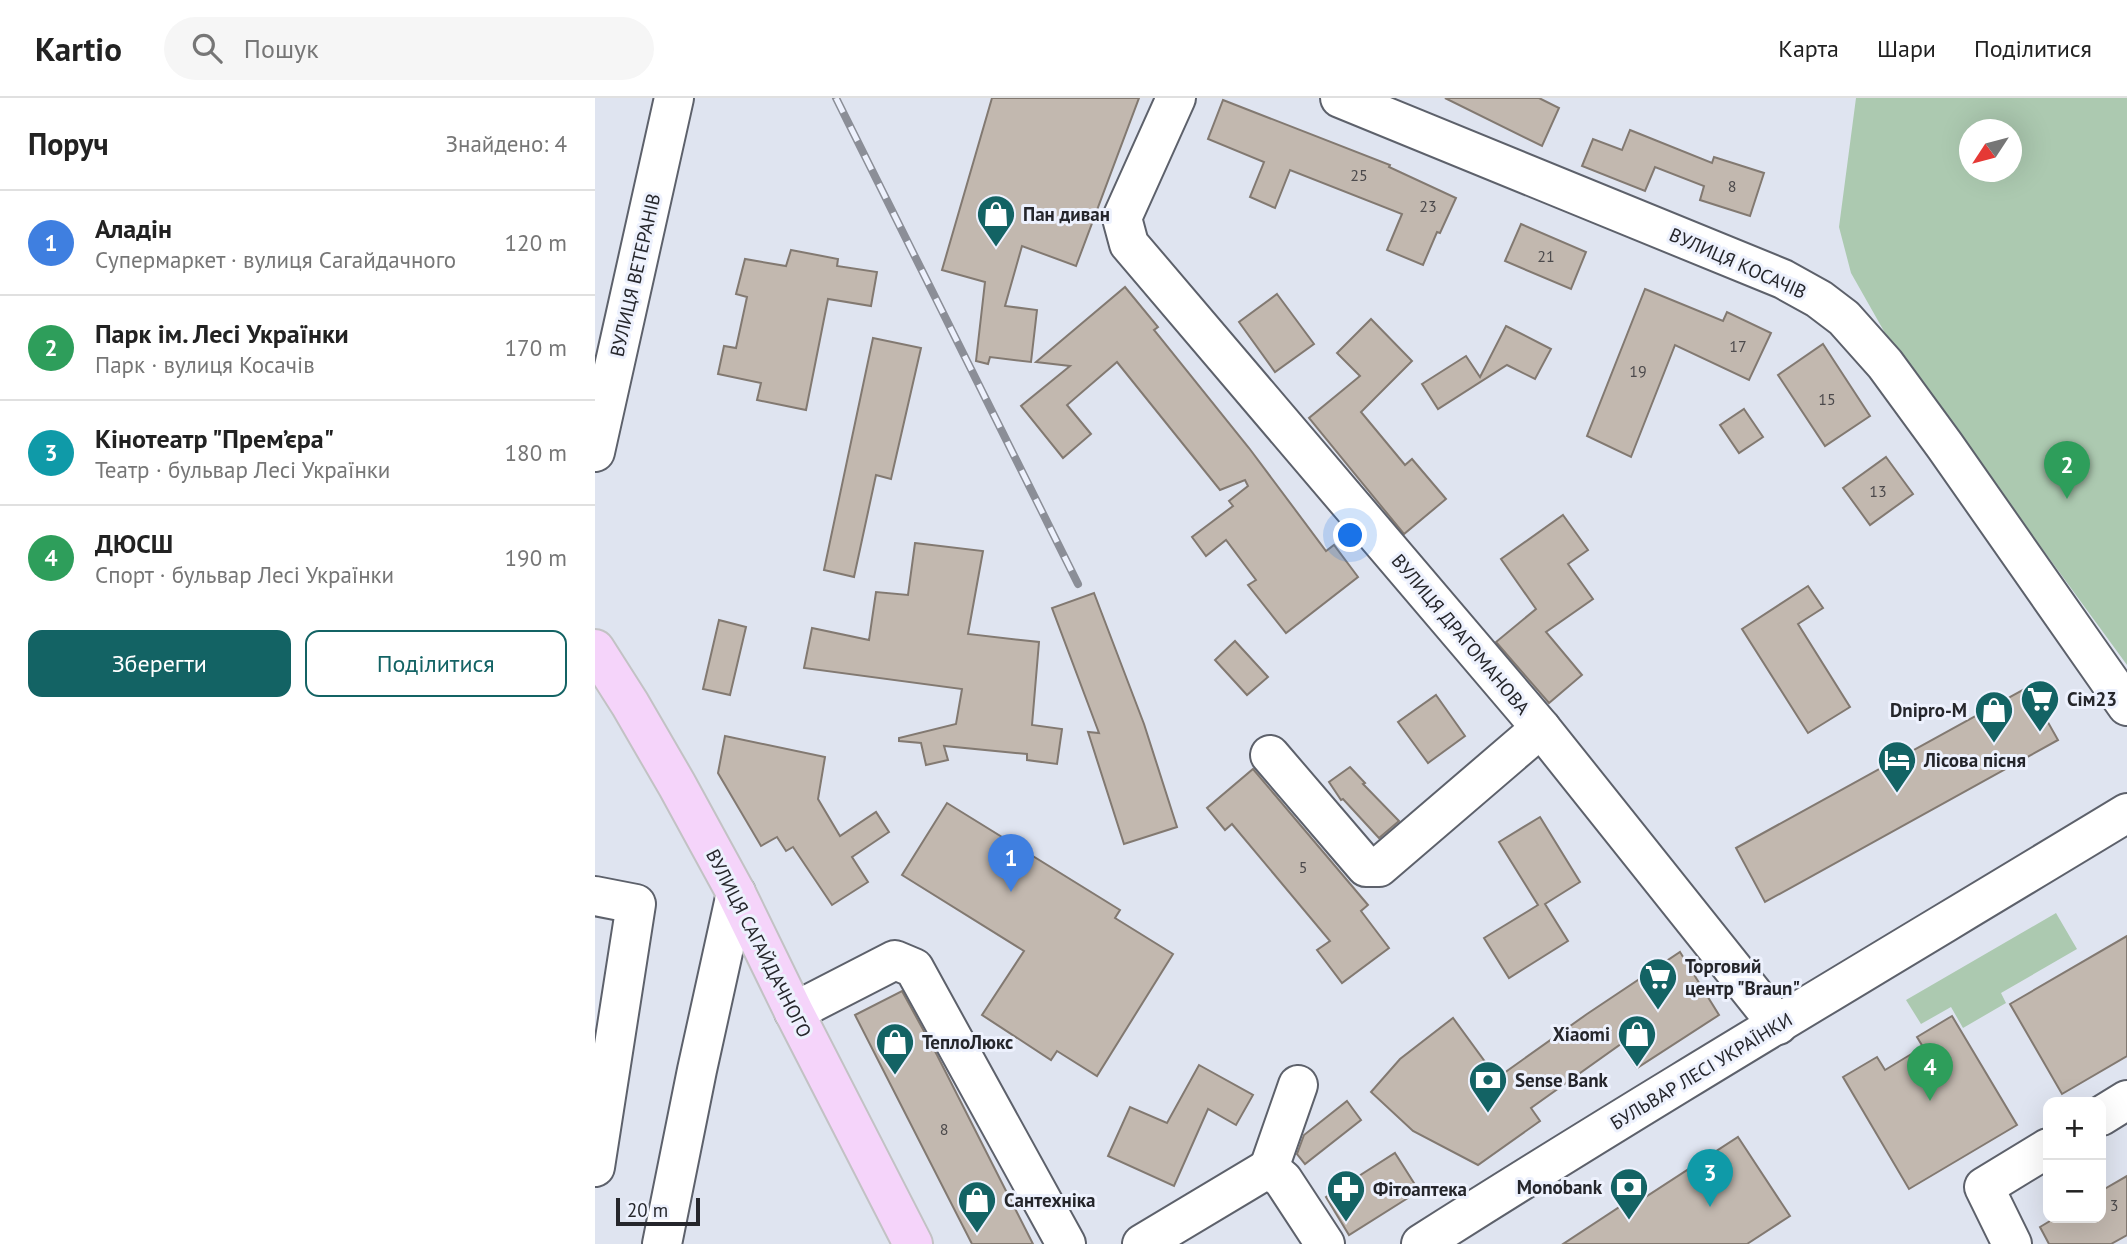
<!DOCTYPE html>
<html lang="uk">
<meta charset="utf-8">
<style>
body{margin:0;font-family:"PT Sans",sans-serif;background:#f6f6f6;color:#222}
.controls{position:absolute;right:21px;bottom:21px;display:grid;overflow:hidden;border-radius:14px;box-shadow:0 7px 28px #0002}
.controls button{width:63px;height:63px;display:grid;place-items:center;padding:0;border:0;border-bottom:2px solid #e0e0e0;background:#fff;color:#222;font:35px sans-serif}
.compass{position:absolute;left:1364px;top:21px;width:63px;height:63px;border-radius:50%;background:#fff;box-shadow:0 7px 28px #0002;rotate:234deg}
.scale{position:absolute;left:21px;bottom:18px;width:84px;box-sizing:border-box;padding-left:7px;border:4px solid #25262b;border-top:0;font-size:19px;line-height:24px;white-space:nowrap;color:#25262b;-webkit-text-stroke:5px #edf1fd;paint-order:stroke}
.you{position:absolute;left:756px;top:438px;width:24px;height:24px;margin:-18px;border:5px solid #fff;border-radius:50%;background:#1a73e8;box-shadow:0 0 0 10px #1a73e833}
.badge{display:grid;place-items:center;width:46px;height:46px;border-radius:50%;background:#136364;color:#fff;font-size:23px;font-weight:700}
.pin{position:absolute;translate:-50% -58px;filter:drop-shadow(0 2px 4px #0008)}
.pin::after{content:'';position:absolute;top:37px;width:24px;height:21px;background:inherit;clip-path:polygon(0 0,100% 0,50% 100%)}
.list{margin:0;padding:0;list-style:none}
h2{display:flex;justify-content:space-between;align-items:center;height:91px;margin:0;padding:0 28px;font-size:30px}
h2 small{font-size:23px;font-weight:400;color:#767676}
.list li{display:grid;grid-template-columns:46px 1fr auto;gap:21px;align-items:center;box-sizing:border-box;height:105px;padding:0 28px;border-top:2px solid #e0e0e0}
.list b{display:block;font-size:26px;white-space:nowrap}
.list p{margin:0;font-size:23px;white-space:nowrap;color:#767676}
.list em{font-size:23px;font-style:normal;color:#767676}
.actions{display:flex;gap:14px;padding:21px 28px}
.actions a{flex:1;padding:16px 0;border:2px solid #136364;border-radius:14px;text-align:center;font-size:24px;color:#136364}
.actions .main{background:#136364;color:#fff}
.icon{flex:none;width:38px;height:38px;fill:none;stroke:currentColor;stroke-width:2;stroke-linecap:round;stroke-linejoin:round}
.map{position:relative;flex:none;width:1532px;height:1146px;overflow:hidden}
header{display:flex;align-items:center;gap:42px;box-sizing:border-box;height:98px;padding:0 35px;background:#fff;border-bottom:2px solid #e0e0e0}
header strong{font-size:33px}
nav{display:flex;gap:38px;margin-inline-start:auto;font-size:24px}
.search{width:490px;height:63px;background:#f6f6f6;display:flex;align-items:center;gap:18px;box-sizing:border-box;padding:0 24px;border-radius:38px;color:#767676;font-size:26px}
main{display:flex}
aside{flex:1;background:#fff}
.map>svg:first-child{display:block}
</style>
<header>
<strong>Kartio</strong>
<div class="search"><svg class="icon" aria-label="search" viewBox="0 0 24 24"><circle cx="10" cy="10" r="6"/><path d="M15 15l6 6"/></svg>Пошук</div>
<nav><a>Карта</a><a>Шари</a><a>Поділитися</a></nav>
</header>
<main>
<aside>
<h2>Поруч<small>Знайдено: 4</small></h2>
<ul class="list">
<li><span class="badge" style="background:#3f7fe0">1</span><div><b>Аладін</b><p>Супермаркет · вулиця Сагайдачного</p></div><em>120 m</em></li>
<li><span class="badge" style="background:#2e9e5b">2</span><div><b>Парк ім. Лесі Українки</b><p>Парк · вулиця Косачів</p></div><em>170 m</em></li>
<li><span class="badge" style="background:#0f9aa8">3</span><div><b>Кінотеатр &quot;Прем’єра&quot;</b><p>Театр · бульвар Лесі Українки</p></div><em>180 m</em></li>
<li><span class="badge" style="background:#2e9e5b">4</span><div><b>ДЮСШ</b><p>Спорт · бульвар Лесі Українки</p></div><em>190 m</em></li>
</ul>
<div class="actions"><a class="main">Зберегти</a><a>Поділитися</a></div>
</aside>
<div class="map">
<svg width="1532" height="1146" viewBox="0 0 1532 1146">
<rect width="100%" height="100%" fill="#dfe4f0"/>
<g fill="#acc9b0" fill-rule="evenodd">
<path d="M1261,0H1532V567L1290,235L1256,175L1244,129ZM1374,32H1416V74H1374Z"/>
<path d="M1461,815L1482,851L1406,895L1411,905L1368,930L1356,909L1326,926L1311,902Z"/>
</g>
<g fill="#c2b8af" stroke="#827971" stroke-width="2">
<path d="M397,0H544L481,168L427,148L410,208L442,212L436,264L395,259L393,266L381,263L390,184L347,172Z"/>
<path d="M850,0H944L964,10L947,48Z"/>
<path d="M628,2L795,67L794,69L861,100L845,135L842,134L828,167L792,152L807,116L695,72L680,110L655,99L669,64L613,41Z"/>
<path d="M1035,32L1117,65L1119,59L1169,75L1155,118L1105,102L1109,88L1060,69L1050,93L987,68L998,41L1027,52Z"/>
<path d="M926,126L991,154L976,191L910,163Z"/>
<path d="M196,152L243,161L242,168L282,174L276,208L233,201L211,312L162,302L166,285L123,276L129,248L141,250L152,199L141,196L150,161L191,168Z"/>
<path d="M530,189L563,229L559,232L654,350L731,453L739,447L763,479L691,535L653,487L661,482L631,442L611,458L597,439L638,408L634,403L653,388L650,382L625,392L522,264L472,307L496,336L468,360L426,308L475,268L441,264Z"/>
<path d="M1050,191L1128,223L1132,214L1176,235L1154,282L1080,247L1036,359L992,338Z"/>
<path d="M682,196L719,246L680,274L644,224Z"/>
<path d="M776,221L817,263L766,314L810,367L817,361L851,401L809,436L714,320L765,278L742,255Z"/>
<path d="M911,228L956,251L940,281L912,267L843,311L827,286L871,258L885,279Z"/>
<path d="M278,240L326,250L296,381L281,377L259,479L229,472Z"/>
<path d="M1228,246L1275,318L1230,348L1183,277Z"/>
<path d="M1149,311L1168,339L1144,355L1125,327Z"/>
<path d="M1291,359L1318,396L1275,427L1248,390Z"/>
<path d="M968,417L993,452L973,466L998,501L951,534L987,577L954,605L901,544L941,511L906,461Z"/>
<path d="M320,445L388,453L373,536L444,544L437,627L467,631L462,666L432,662V656L349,648L353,662L331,667L326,645L304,643V640L361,626L367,591L209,570L217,530L274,542L281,494L313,497Z"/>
<path d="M1213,488L1228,510L1203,526L1255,609L1213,635L1147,531Z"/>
<path d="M499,495L549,626L582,729L529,746L493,634L504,635L457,510Z"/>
<path d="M124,522L151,529L135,597L108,591Z"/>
<path d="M640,543L673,579L652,597L620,562Z"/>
<path d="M1433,589L1463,642L1170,804L1141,750Z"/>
<path d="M841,597L870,638L833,665L803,624Z"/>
<path d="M130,638L230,659L223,701L245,738L281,714L294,734L257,759L273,784L237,807L198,749L191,753L182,739L166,748L123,675Z"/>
<path d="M755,669L770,685L768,686L804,723L784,740L748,701L746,702L734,684Z"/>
<path d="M658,671L773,807L766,813L794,850L747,885L722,852L735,843L637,726L630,732L612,710Z"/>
<path d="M352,705L525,812L520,820L578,856L502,978L462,953L456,962L387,917L429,853L307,777Z"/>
<path d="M945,719L985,784L950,806L973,843L914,880L889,840L943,807L904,744Z"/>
<path d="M1532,838V958L1467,996L1415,906Z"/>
<path d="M1085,854L1124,917L1042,970L1026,946L936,1010L945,1023L883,1067L818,1033L776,994L805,961L858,920L902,980L992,916Z"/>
<path d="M307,893L342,957L438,1146H377L260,917Z"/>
<path d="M1357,918L1422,1027L1314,1091L1248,979L1282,959L1290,972L1328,949L1322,939Z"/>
<path d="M604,967L658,997L641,1027L613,1011L579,1088L513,1058L535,1009L572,1025Z"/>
<path d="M752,1003L766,1022L710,1066L702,1056L709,1037Z"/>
<path d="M1143,1039L1195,1118L1152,1146H968L1029,1106L1032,1111Z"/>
<path d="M800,1055L824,1093L754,1137L731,1099Z"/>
<path d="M1532,1078V1137L1516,1146H1454L1445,1129L1460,1120H1506V1093Z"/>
</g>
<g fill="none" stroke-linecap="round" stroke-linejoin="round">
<g stroke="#5d616b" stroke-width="42">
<g id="minor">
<path d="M581,0L527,120L534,146L946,630L1183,927"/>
<path d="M745,0L1188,181L1224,201L1249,220L1290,266L1350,348L1532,608"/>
<path d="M0,354L79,0"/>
<path d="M675,657L771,769H784L946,630"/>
<path d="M0,798L41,806L0,1069"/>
<path d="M199,914L300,862L319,870L471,1146"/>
<path d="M1506,1018L1532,1002"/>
<path d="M674,1070L703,987"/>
<path d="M67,1146L102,972L141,795"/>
<path d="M547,1146L674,1070L688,1082L730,1146"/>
<path d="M826,1146C1059,998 1296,858 1532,715"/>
<path d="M1417,1146L1389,1089L1453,1050"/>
</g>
</g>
<g stroke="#c2c2c4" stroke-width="42">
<path id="major" d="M0,551L35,606L82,687L141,795L199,914L318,1146"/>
</g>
<use href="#minor" stroke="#fff" stroke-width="38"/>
<use href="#major" stroke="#f5d4fa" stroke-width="38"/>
<g stroke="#8b8e97" stroke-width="8">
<path id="rail" d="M241,0L483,486"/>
</g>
<use href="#rail" stroke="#edf1fd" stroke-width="5" stroke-dasharray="16" stroke-linecap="butt"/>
</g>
<defs>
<g id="shop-pin" transform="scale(2.0125)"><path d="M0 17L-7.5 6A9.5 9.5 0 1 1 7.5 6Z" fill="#136364" stroke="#edf1fd"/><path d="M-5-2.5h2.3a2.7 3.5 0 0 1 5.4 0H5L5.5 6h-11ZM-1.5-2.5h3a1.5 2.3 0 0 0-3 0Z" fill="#fff"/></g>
<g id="supermarket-pin" transform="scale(2.0125)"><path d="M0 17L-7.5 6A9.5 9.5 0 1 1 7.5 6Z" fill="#136364" stroke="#edf1fd"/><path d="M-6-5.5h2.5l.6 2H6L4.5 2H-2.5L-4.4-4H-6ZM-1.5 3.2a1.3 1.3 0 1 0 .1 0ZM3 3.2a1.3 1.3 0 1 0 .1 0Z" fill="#fff"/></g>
<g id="hotel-pin" transform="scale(2.0125)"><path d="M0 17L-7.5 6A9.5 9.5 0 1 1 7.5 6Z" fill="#136364" stroke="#edf1fd"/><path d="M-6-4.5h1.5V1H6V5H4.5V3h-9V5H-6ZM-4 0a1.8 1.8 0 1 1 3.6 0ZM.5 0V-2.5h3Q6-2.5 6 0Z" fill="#fff"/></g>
<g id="bank-pin" transform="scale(2.0125)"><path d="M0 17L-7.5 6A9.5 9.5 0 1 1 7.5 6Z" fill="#136364" stroke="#edf1fd"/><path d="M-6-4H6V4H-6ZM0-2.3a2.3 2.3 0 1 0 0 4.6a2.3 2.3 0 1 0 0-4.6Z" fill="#fff"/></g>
<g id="pharmacy-pin" transform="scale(2.0125)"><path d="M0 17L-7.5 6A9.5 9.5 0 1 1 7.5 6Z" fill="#136364" stroke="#edf1fd"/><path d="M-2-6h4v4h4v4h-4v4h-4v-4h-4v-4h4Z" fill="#fff"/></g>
</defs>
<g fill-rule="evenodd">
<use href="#shop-pin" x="401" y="116"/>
<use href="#supermarket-pin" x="1445" y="601"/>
<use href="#shop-pin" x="1399" y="612"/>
<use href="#hotel-pin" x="1302" y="662"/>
<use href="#supermarket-pin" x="1063" y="879"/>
<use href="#shop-pin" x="1042" y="936"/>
<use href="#shop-pin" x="300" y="944"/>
<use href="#bank-pin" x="893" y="982"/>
<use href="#bank-pin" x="1034" y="1089"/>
<use href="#pharmacy-pin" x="751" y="1091"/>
<use href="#shop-pin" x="382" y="1102"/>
</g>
<g text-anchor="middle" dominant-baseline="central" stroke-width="6" stroke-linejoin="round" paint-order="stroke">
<g font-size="16" fill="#4c4a4c">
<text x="764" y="77">25</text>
<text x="1137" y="88">8</text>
<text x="833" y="108">23</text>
<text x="951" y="158">21</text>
<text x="1143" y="248">17</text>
<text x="1043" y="273">19</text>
<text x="1232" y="301">15</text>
<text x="1283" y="393">13</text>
<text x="708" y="769">5</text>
<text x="349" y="1031">8</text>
<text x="1519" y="1107">3</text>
</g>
<g font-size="19" font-weight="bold" fill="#25262b" stroke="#edf1fd" text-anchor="start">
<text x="428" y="116">Пан диван</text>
<text x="1472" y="601">Сім23</text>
<text x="1372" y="612" text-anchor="end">Dnipro-M</text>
<text x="1329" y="662">Лісова пісня</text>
<text x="1090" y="868">Торговий<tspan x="1090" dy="22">центр "Braun"</tspan></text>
<text x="1015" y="936" text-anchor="end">Xiaomi</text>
<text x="327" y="944">ТеплоЛюкс</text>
<text x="920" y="982">Sense Bank</text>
<text x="1007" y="1089" text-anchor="end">Monobank</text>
<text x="778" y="1091">Фітоаптека</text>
<text x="409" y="1102">Сантехніка</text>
</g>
<g font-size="19" fill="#25262b" stroke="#edf1fd">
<text transform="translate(1143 165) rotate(24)">ВУЛИЦЯ КОСАЧІВ</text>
<text transform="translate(40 177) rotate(-77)">ВУЛИЦЯ ВЕТЕРАНІВ</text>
<text transform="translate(866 536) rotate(50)">ВУЛИЦЯ ДРАГОМАНОВА</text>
<text transform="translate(164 845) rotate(63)">ВУЛИЦЯ САГАЙДАЧНОГО</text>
<text transform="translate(1106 973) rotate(-31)">БУЛЬВАР ЛЕСІ УКРАЇНКИ</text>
</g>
</g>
</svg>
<div class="controls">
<button>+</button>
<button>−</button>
</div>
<svg class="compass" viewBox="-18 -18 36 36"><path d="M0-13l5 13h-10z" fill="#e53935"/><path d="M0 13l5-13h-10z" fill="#767676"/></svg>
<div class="scale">20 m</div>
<div class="you"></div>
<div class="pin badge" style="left:416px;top:794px;background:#3f7fe0">1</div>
<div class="pin badge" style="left:1472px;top:401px;background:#2e9e5b">2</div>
<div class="pin badge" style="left:1115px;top:1109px;background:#0f9aa8">3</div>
<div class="pin badge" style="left:1335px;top:1003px;background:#2e9e5b">4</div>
</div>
</main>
